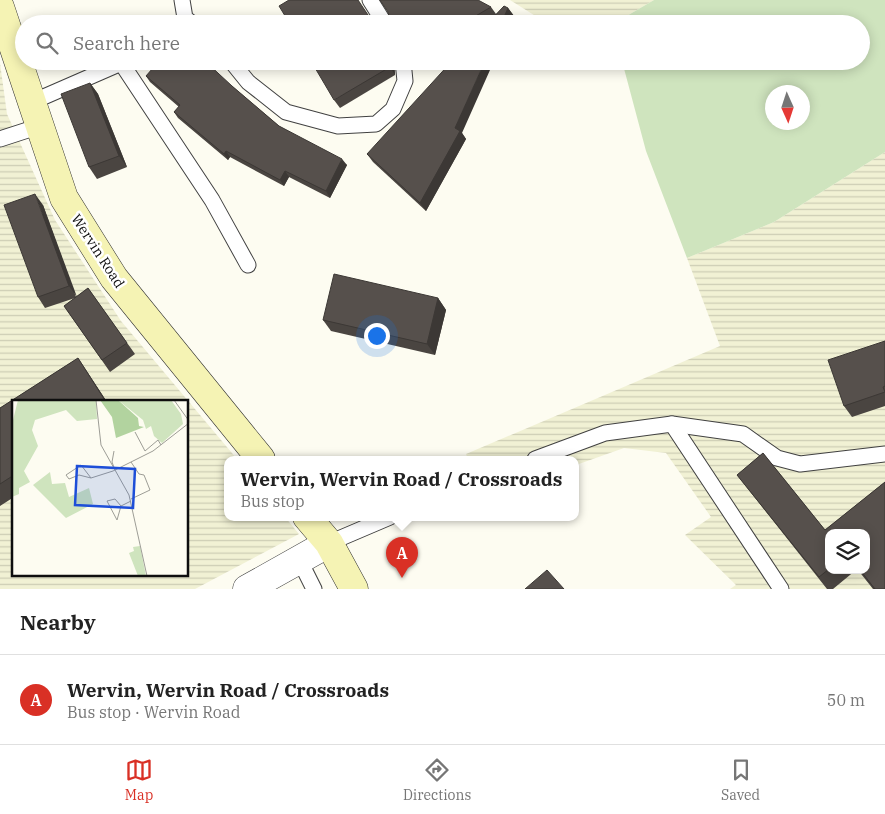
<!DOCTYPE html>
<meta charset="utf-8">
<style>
body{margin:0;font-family:"IBM Plex Serif",serif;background:#f2f2f2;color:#222}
.controls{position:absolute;right:15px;bottom:15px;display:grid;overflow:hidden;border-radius:10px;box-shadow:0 2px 12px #0003}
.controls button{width:45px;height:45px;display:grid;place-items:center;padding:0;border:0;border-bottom:1px solid #e0e0e0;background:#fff;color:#222;font:25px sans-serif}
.compass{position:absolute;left:765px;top:85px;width:45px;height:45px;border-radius:50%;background:#fff;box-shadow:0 2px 12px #0003;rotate:177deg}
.you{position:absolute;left:376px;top:335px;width:18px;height:18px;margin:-12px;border:4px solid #fff;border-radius:50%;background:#1a73e8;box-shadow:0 0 0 8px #1a73e833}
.badge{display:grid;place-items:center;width:32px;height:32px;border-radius:50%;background:#d93025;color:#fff;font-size:16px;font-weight:700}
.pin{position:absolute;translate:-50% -41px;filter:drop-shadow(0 1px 2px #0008)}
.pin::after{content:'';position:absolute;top:26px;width:18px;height:15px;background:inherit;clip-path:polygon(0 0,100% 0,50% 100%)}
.popup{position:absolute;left:224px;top:456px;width:355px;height:65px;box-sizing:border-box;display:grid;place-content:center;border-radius:10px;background:#fff;filter:drop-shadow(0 1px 4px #0005);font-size:16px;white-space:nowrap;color:#767676}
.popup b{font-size:19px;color:#222}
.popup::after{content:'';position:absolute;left:50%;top:100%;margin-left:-10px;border:10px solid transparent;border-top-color:#fff}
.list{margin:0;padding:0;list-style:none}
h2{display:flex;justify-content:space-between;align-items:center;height:65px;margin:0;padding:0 20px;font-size:21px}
h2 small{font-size:16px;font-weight:400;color:#767676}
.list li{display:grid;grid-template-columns:32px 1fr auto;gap:15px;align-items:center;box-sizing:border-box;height:90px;padding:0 20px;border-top:1px solid #e0e0e0}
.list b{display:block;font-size:19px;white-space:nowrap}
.list p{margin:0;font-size:16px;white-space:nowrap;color:#767676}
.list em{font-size:16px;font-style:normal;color:#767676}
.icon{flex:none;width:28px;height:28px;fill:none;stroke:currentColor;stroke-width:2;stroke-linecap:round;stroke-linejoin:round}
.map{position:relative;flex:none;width:885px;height:589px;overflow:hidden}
.search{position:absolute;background:#fff;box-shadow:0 2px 12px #0003;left:15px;right:15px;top:15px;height:55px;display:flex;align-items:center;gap:12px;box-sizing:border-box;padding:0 18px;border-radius:28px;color:#767676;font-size:19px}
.sheet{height:155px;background:#fff}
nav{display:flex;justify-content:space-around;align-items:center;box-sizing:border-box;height:70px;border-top:1px solid #e0e0e0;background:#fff;font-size:14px;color:#767676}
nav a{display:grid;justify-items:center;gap:2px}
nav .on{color:#d93025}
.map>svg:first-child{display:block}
</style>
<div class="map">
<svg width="885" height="589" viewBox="0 0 885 589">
<defs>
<pattern id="farmland-rules" width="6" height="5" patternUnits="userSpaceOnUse" patternTransform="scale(1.25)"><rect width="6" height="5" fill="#f1f1d4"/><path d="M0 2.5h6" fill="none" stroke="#cdcdb5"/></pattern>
</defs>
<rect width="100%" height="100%" fill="#fdfcf1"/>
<g fill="url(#farmland-rules)" fill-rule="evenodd">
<path d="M510,0H654L613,24L537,17Z"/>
<path d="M0,63L7,114L55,220L121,321L237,459H228V517H285L299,534L195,589H0ZM14,402H188V575H14Z"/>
<path d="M885,152V589H730L736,585L685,535L711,517L666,453L624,448L576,465V459H468L466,454L720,346L687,258L774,222ZM829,533H866V570H829Z"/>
</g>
<path fill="#cfe4be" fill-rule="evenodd" d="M654,0H885V152L774,222L687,258L646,151L622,61H861V24H613ZM772,92H802V122H772Z"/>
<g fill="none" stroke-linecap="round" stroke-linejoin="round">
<g stroke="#414141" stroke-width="17">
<g id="lane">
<path d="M182,0L185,18L193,24"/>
<path d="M370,0L385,24"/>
<path d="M231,61L248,82L286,112L338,126L376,124L393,109L405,81L403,61"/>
<path d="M122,64L212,200L248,265"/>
<path d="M32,102L126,61"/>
<path d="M0,139L40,126"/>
<path d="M672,424L781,589"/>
<path d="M535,459L605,433L672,424L743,434L777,458L800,464L885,454"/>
<path d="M329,543L390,517"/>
<path d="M299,559L314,589"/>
</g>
</g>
<g stroke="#414141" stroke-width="29">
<path id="street" d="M247,589L329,543"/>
</g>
<g stroke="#303030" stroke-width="29">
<g id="secondary">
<path d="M0,7L64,198L114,278L261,459"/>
<path d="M307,517L329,543L354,589"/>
</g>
</g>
<use href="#lane" stroke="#fff" stroke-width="15"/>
<use href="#street" stroke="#fff" stroke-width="28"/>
<use href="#secondary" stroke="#f5f3b4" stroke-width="28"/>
</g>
<g fill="#4a4541">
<path d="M491,7L496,14L508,8L514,16L495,15L480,24H383Z"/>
<path d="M394,61L395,75L340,108L334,100Z"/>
<path d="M411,61H417L413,64Z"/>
<path d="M146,76L232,86L279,126L347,165L330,198L289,177L284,186L230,157L228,160L178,118L174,112L179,107L150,82Z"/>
<path d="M90,83L98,94L127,167L97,179L89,167Z"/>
<path d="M462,133L466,139L426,211L373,162L367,154Z"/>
<path d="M43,205L76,297L88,288L135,354L110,372L64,306L75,298L45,308L38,297Z"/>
<path d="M438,298L446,310L435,355L331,331L323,320Z"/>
<path d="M885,341V406L852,417L844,406Z"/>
<path d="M78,358L107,402H14V497L0,506V408Z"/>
<path d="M763,453L825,530L885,482V589H873L858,570H866V533H829V570H856L833,589H827L748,489L737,475Z"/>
</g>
<g fill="#3c3835">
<path d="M508,8L514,16L510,24H501Z"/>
<path d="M389,61H394L395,75L390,67Z"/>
<path d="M485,61H494L462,133L466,139L426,211L420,203Z"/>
<path d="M90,83L98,94L127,167L119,156Z"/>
<path d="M226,151L230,157L228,160L224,154Z"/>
<path d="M342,159L347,165L330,198L326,191Z"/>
<path d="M285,171L289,177L284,186L280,180Z"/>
<path d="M35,194L43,205L77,297L69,286Z"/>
<path d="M438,298L446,310L435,355L427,344Z"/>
<path d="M78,358L88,373L107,402H106Z"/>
</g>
<g fill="#56504c" stroke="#3c3835">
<path d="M289,0H358L372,21L376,24H290L279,6Z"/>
<path d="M380,0H478L491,7L462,24H383L388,21L389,17L388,12Z"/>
<path d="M504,6L508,8L501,24H487Z"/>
<path d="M159,61H205L232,86L279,126L342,159L326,191L285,171L280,180L226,151L224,154L174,112L180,105L146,76Z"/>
<path d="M311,61H389L390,67L334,100Z"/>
<path d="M452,61H485L455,128L460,131L420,203L367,154Z"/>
<path d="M90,83L119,156L89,167L61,94Z"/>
<path d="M35,194L69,286L38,297L4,205Z"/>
<path d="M334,274L438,298L427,344L323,320Z"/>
<path d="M88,288L127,343L102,360L64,306Z"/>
<path d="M885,341V386L883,387L885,392L844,406L828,360Z"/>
<path d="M78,358L106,402H14V475L0,484V408Z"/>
<path d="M763,453L825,530L885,482V589H875L860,570H866V533H829V569L819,577L737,475Z"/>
<path d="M547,570L564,589H525Z"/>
</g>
<g text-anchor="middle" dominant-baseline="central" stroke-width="5" stroke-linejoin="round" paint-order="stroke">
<g font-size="14" fill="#0e0e0e" stroke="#fff">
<text transform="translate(98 251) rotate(57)">Wervin Road</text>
</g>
</g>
<g transform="translate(12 400)">
<rect width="176" height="176" fill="#fdfcf1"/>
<path d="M6,0H84L85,19L65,21L54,10L23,20L20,30L26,46L12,71L18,82L7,88V94L0,97V24ZM106,0H159L169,14L171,24L150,43L142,36L139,26L134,29L131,20ZM38,72L40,84L53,83L57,97L77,88L81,104L54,118L21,85ZM128,146L134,176H126L117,153L122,151L121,147Z" fill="#cfe4be"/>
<path d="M88,0H106L126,18L127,26L132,27L104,38L100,17Z" fill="#b2d39f"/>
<path fill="none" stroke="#9d9d96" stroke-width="1" d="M84,0L89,45L117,95L135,176M162,0L177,21M123,32L133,51L146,40L149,45M102,51L100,62L103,70M119,62L127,74L132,75L138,90L119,99M79,78L69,65L54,75L57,79L67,75L79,78L101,71L141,51L177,23M109,106L103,99L95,101L105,120L109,106L119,101"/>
<path fill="#1d4ed8" fill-opacity="0.15" stroke="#1d4ed8" stroke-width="2.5" d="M65,66L123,69L121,108L63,105Z"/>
<rect width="176" height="176" fill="none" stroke="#0e0e0e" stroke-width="2.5"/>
</g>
</svg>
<div class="controls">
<button><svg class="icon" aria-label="layers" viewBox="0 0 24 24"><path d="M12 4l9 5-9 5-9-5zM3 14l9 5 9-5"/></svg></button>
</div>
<svg class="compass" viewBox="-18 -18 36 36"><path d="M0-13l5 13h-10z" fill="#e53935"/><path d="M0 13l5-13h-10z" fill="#767676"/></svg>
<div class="you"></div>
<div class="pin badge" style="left:402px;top:578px">A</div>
<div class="popup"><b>Wervin, Wervin Road / Crossroads</b>Bus stop</div>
<div class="search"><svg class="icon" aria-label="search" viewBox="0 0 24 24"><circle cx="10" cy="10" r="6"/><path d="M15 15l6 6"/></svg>Search here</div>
</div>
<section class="sheet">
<h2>Nearby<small></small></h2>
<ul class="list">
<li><span class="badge">A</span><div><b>Wervin, Wervin Road / Crossroads</b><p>Bus stop · Wervin Road</p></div><em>50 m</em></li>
</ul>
</section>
<nav>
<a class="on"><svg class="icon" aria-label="map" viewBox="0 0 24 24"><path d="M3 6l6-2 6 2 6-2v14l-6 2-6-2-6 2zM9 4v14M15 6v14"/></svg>Map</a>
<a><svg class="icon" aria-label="directions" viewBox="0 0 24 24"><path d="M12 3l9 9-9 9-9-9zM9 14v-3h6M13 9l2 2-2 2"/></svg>Directions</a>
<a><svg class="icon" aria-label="saved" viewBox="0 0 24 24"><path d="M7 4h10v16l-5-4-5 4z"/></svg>Saved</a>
</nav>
